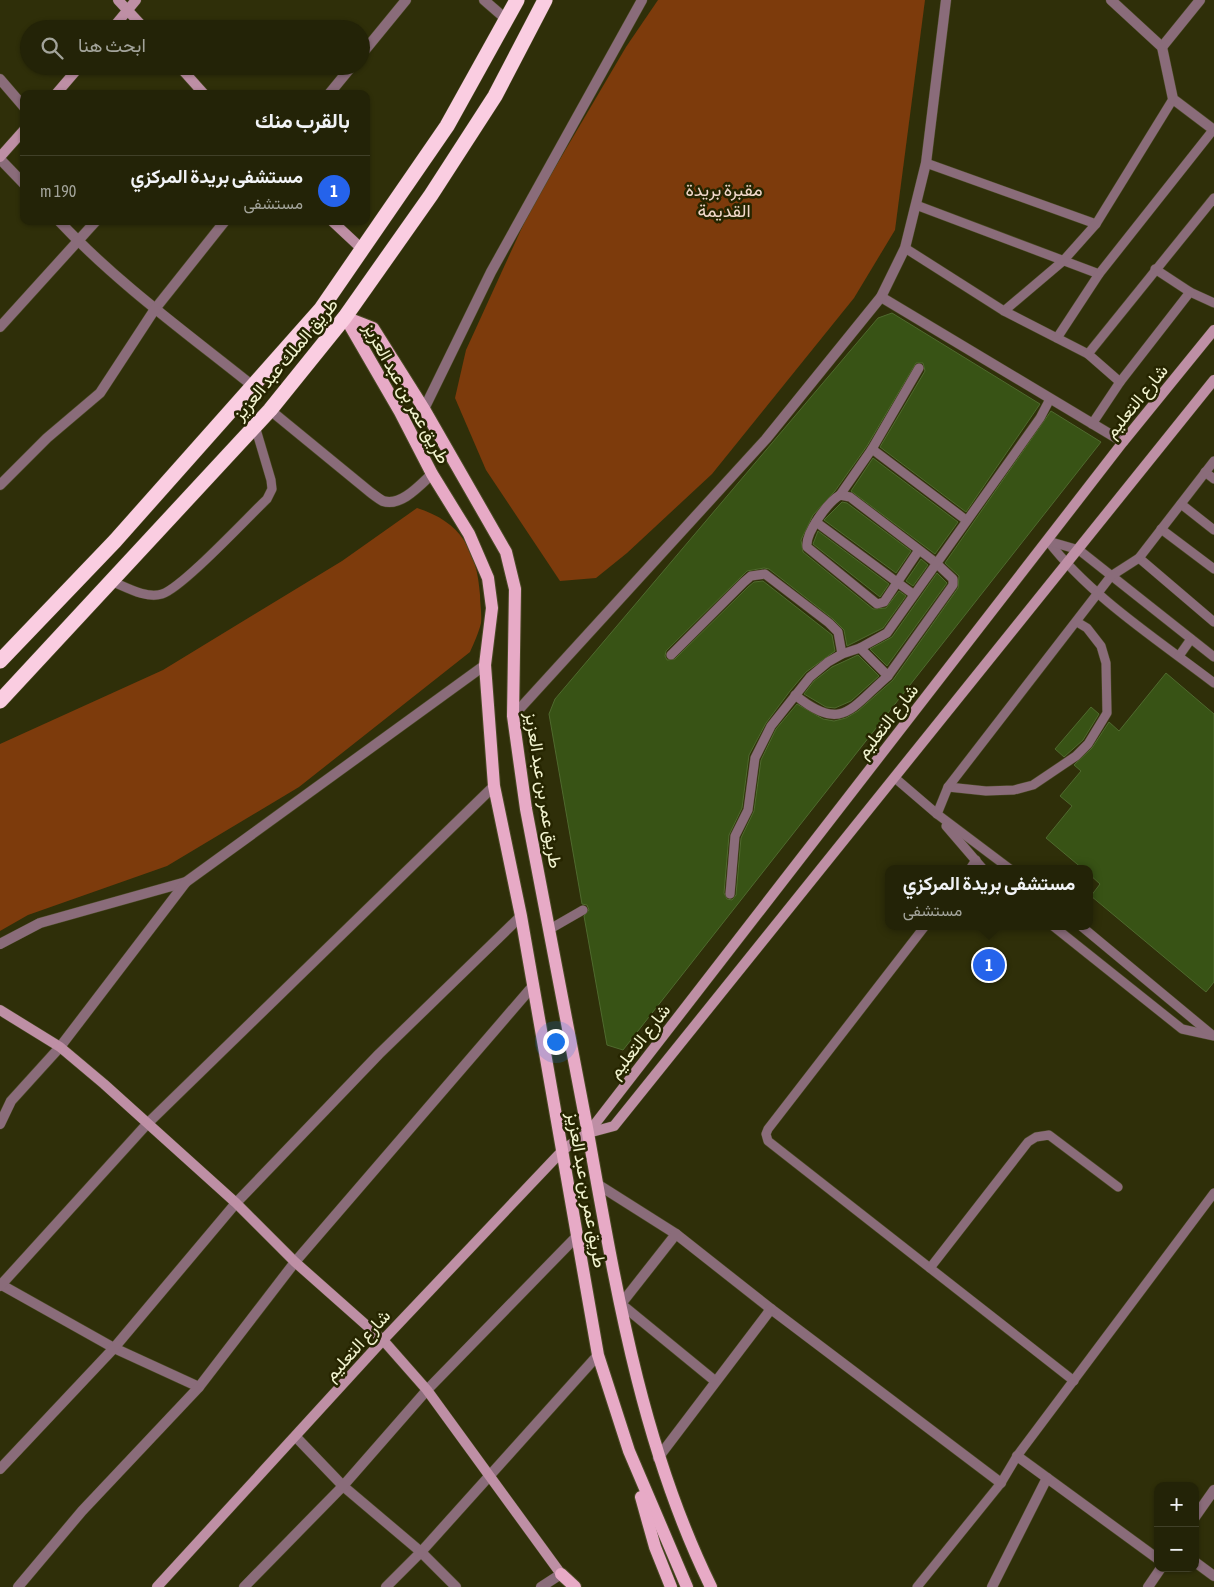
<!DOCTYPE html>
<html lang="ar">
<meta charset="utf-8">
<style>
body{margin:0;font-family:"Asap Condensed",Vazirmatn,sans-serif;background:#2f2f15;color:#f1f3f6;direction:rtl}
.controls{position:absolute;right:15px;bottom:15px;display:grid;overflow:hidden;border-radius:10px;box-shadow:0 1px 4px #0004}
.controls button{width:45px;height:45px;display:grid;place-items:center;padding:0;border:0;border-bottom:1px solid #404028;background:#232307;color:#f1f3f6;font:25px sans-serif}
.you{position:absolute;left:555px;top:1041px;width:18px;height:18px;margin:-12px;border:4px solid #fff;border-radius:50%;background:#1a73e8;box-shadow:0 0 0 8px #1a73e833}
.badge{display:grid;place-items:center;width:32px;height:32px;border-radius:50%;background:#2563eb;color:#fff;font-size:16px;font-weight:700}
.pin{position:absolute;translate:-50% -50%;border:2px solid #fff;box-shadow:0 1px 5px #0006}
.popup{position:absolute;left:885px;top:865px;width:208px;height:65px;box-sizing:border-box;display:grid;place-content:center;border-radius:10px;background:#232307;filter:drop-shadow(0 1px 4px #0005);font-size:16px;white-space:nowrap;color:#a3a49b}
.popup b{font-size:19px;color:#f1f3f6}
.popup::after{content:'';position:absolute;left:50%;top:100%;margin-left:-10px;border:10px solid transparent;border-top-color:#232307}
.list{margin:0;padding:0;list-style:none}
h2{display:flex;justify-content:space-between;align-items:center;height:65px;margin:0;padding:0 20px;font-size:21px}
h2 small{font-size:16px;font-weight:400;color:#a3a49b}
.list li{display:grid;grid-template-columns:32px 1fr auto;gap:15px;align-items:center;box-sizing:border-box;height:70px;padding:0 20px;border-top:1px solid #404028}
.list b{display:block;font-size:19px;white-space:nowrap}
.list p{margin:0;font-size:16px;white-space:nowrap;color:#a3a49b}
.list em{font-size:16px;font-style:normal;color:#a3a49b}
.icon{flex:none;width:28px;height:28px;fill:none;stroke:currentColor;stroke-width:2;stroke-linecap:round;stroke-linejoin:round}
.map{position:relative;flex:none;width:1214px;height:1587px;overflow:hidden;direction:ltr}
.search{position:absolute;background:#232307;box-shadow:0 1px 4px #0004;left:20px;top:20px;width:350px;height:55px;display:flex;align-items:center;gap:12px;box-sizing:border-box;padding:0 18px;border-radius:28px;color:#a3a49b;font-size:19px}
.panel{position:absolute;background:#232307;box-shadow:0 1px 4px #0004;left:20px;top:90px;width:350px;height:135px;border-radius:10px;direction:rtl}
.map>svg:first-child{display:block}
</style>
<div class="map">
<svg width="1214" height="1587" viewBox="0 0 1214 1587">
<rect width="100%" height="100%" fill="#2f2f09"/>
<g fill="#7d3b0c">
<path d="M658,0H925L895,230L854,298L712,474L627,553L596,578L560,581L486,470L455,398L466,350L530,210L626,47Z"/>
<path d="M417,508C461,522 477,550 480,595C480,604 482,614 481,623C479,632 474,643 470,652L299,787L167,866L28,915L0,931V744L163,670L342,561Z"/>
</g>
<g fill="#385315" stroke="#4f6a2e">
<path d="M892,313L1040,404L966,512L880,447L925,371L923,363H916L867,446L835,491L813,515L801,540L803,552L873,609L886,608L899,591L906,596L883,628L847,646L844,630L833,619L769,569L764,568L747,571L666,651L665,656L667,660L675,659L748,587L754,582L763,581L832,635L835,651L806,672L790,691L766,723L749,755L742,808L729,835L724,893L727,899L732,900L736,895L741,838L754,811L761,760L776,729L797,704L823,719L834,721L846,718L858,711L893,680L958,588L959,576L945,563L1051,411L1101,442L623,1050L607,1045L584,916L589,910L587,905L582,904L549,714L555,699L878,318Z"/>
<path d="M873,458L958,522L935,554L851,491Z"/>
<path d="M842,502L847,503L911,551L896,573L824,520Z"/>
<path d="M818,531L889,584L880,597L813,544Z"/>
<path d="M921,559L928,565L913,586L906,581Z"/>
<path d="M937,573L947,583L887,666L870,649L892,637Z"/>
<path d="M858,655L879,676L851,701L835,708L826,707L804,694L814,681L832,667Z"/>
<path d="M1166,673L1214,714V982L1206,992L1091,896L1100,884L1089,874V869H1083L1046,838L1072,806L1060,796L1081,771L1074,765L1092,748L1109,722L1119,731Z"/>
<path d="M1091,707L1099,714L1083,740L1064,757L1055,749Z"/>
</g>
<g fill="none" stroke-linecap="round" stroke-linejoin="round">
<g stroke="#4a4a25" stroke-width="10">
<g id="lane">
<path d="M926,163L1096,224"/>
<path d="M916,205L1099,274L1213,130"/>
<path d="M905,248L1004,311L1063,261L1096,224L1173,99"/>
<path d="M1155,269L1190,292L1214,303"/>
<path d="M1004,311L1088,354L1120,382L1092,424"/>
<path d="M1057,338L1099,274"/>
<path d="M1088,354L1214,198"/>
<path d="M1120,382L1190,292"/>
<path d="M872,449L966,520"/>
<path d="M1205,472L1214,479"/>
<path d="M840,495L872,449L919,368"/>
<path d="M1181,504L1214,530"/>
<path d="M816,522L913,594"/>
<path d="M1161,529L1214,569"/>
<path d="M1048,541C1091,597 1158,640 1214,683"/>
<path d="M1048,541L1079,550L1214,657"/>
<path d="M1139,558L1214,622"/>
<path d="M111,581C126,587 146,599 162,594C182,588 247,518 267,499L272,489L271,480L255,426"/>
<path d="M860,648L888,676L953,585V579L935,562L850,497L840,495C828,502 805,533 807,547L877,604L884,602L919,550"/>
<path d="M671,655L744,582L751,576L765,574L829,623L838,632L842,654"/>
<path d="M1179,656L1191,639"/>
<path d="M795,695C842,733 850,709 888,676"/>
<path d="M895,778L937,814L1010,869"/>
<path d="M948,787L986,791L1014,790L1033,785L1076,756L1088,744L1107,713L1106,663L1101,646L1087,628L1077,622"/>
<path d="M937,814L948,787L1111,576L1139,558L1214,461"/>
<path d="M946,826L983,869"/>
<path d="M970,869L976,860"/>
<path d="M730,894L735,836L748,810L755,758L771,726L810,677L828,662L842,654L860,648L887,633L1040,418L1050,399"/>
<path d="M925,926L768,1129L766,1134L768,1141L1074,1381"/>
<path d="M1053,926L1182,1029L1214,1036"/>
<path d="M1081,926L1211,1034"/>
<path d="M550,929L583,910"/>
<path d="M930,1268L1028,1142L1036,1137L1049,1135L1118,1187"/>
<path d="M917,1587L1001,1483L1017,1456L1214,1193"/>
</g>
</g>
<g stroke="#4a4a25" stroke-width="11">
<g id="street">
<path d="M484,0L507,20"/>
<path d="M1111,0L1162,47L1173,99L1214,130"/>
<path d="M1162,47L1200,0"/>
<path d="M361,55L406,0"/>
<path d="M0,79L24,107"/>
<path d="M329,94L352,66"/>
<path d="M0,159L24,184"/>
<path d="M59,221C117,283 188,334 254,387"/>
<path d="M881,297L1123,442"/>
<path d="M0,327L96,221"/>
<path d="M424,409L491,272L642,0"/>
<path d="M270,410L370,492C374,495 379,499 383,501C401,507 420,485 432,474"/>
<path d="M0,485L47,438L100,393L155,309L225,221"/>
<path d="M513,716L766,439L881,297L905,248L926,163L946,0"/>
<path d="M0,944L40,923L186,882"/>
<path d="M0,1124L11,1101L60,1047L186,882L485,665"/>
<path d="M597,1184L676,1234L771,1309L1001,1483"/>
<path d="M676,1234L621,1304L715,1381"/>
<path d="M0,1284L114,1348L199,1387"/>
<path d="M0,1286L147,1124L494,786"/>
<path d="M296,1437L343,1486L421,1552L456,1587"/>
<path d="M1017,1456L1158,1559"/>
<path d="M658,1458L771,1309"/>
<path d="M0,1469L114,1348L236,1203L379,1054L521,916"/>
<path d="M1195,1517L1214,1490"/>
<path d="M1195,1562L1214,1576"/>
<path d="M18,1587L82,1511L199,1387L295,1262L532,987"/>
<path d="M244,1587L343,1486L427,1390L577,1236"/>
<path d="M386,1587L421,1552L598,1355"/>
<path d="M541,1587L561,1574"/>
<path d="M992,1587L1047,1478"/>
<path d="M1148,1587L1161,1568"/>
</g>
</g>
<g stroke="#4a4a25" stroke-width="11">
<g id="secondary">
<path d="M118,0L145,29"/>
<path d="M112,29L136,0"/>
<path d="M179,66L204,94"/>
<path d="M56,94L80,66"/>
<path d="M0,157L24,130"/>
<path d="M332,221L363,250"/>
<path d="M0,1010L60,1047L104,1084L236,1203L295,1262L383,1340L427,1390L561,1574"/>
<path d="M588,1133L1123,442L1214,330"/>
<path d="M157,1587L383,1340L564,1149L588,1133L614,1126L1214,380"/>
</g>
</g>
<g stroke="#4a4a25" stroke-width="14">
<g id="primary">
<path d="M345,317L373,328L424,409L506,552L515,589L513,716L526,809C547,917 568,1025 588,1133C616,1288 641,1444 711,1587"/>
<path d="M345,317L400,412L432,474L469,534L488,578L492,608L485,665L494,786L521,916L598,1355L629,1451L687,1587"/>
<path d="M641,1497L655,1547L671,1587"/>
<path d="M561,1574L575,1587"/>
</g>
</g>
<g stroke="#4a4a25" stroke-width="16">
<g id="highway">
<path d="M0,661L115,541L321,309L447,126L517,0"/>
<path d="M0,701L270,410L345,317L431,195L495,96L545,0"/>
</g>
</g>
<use href="#lane" stroke="#8a6c7a" stroke-width="9"/>
<use href="#street" stroke="#8a6c7a" stroke-width="10"/>
<use href="#secondary" stroke="#be8fa5" stroke-width="10"/>
<use href="#primary" stroke="#e7aac6" stroke-width="12"/>
<use href="#highway" stroke="#facde1" stroke-width="15"/>
</g>
<g text-anchor="middle" dominant-baseline="central" stroke-width="5" stroke-linejoin="round" paint-order="stroke">
<g font-size="18" fill="#f1d8ca" stroke="#262500">
<text x="724" y="189">مقبرة بريدة<tspan x="724" dy="21">القديمة</tspan></text>
</g>
<g font-size="18" fill="#f1f3cf" stroke="#262500">
<text transform="translate(285 359) rotate(-50)">طريق الملك عبد العزيز</text>
<text transform="translate(407 393) rotate(61)">طريق عمر بن عبد العزيز</text>
<text transform="translate(1136 401) rotate(-51)">شارع التعليم</text>
<text transform="translate(887 721) rotate(-52)">شارع التعليم</text>
<text transform="translate(544 790) rotate(81)">طريق عمر بن عبد العزيز</text>
<text transform="translate(639 1041) rotate(-52)">شارع التعليم</text>
<text transform="translate(587 1190) rotate(80)">طريق عمر بن عبد العزيز</text>
<text transform="translate(357 1345) rotate(-48)">شارع التعليم</text>
</g>
</g>
</svg>
<div class="controls">
<button>+</button>
<button>−</button>
</div>
<div class="you"></div>
<div class="pin badge" style="left:989px;top:965px">1</div>
<div class="popup"><b>مستشفى بريدة المركزي</b>مستشفى</div>
<div class="search"><svg class="icon" aria-label="search" viewBox="0 0 24 24"><circle cx="10" cy="10" r="6"/><path d="M15 15l6 6"/></svg>ابحث هنا</div>
<section class="panel">
<h2>بالقرب منك<small></small></h2>
<ul class="list">
<li><span class="badge">1</span><div><b>مستشفى بريدة المركزي</b><p>مستشفى</p></div><em>190 m</em></li>
</ul>
</section>
</div>
